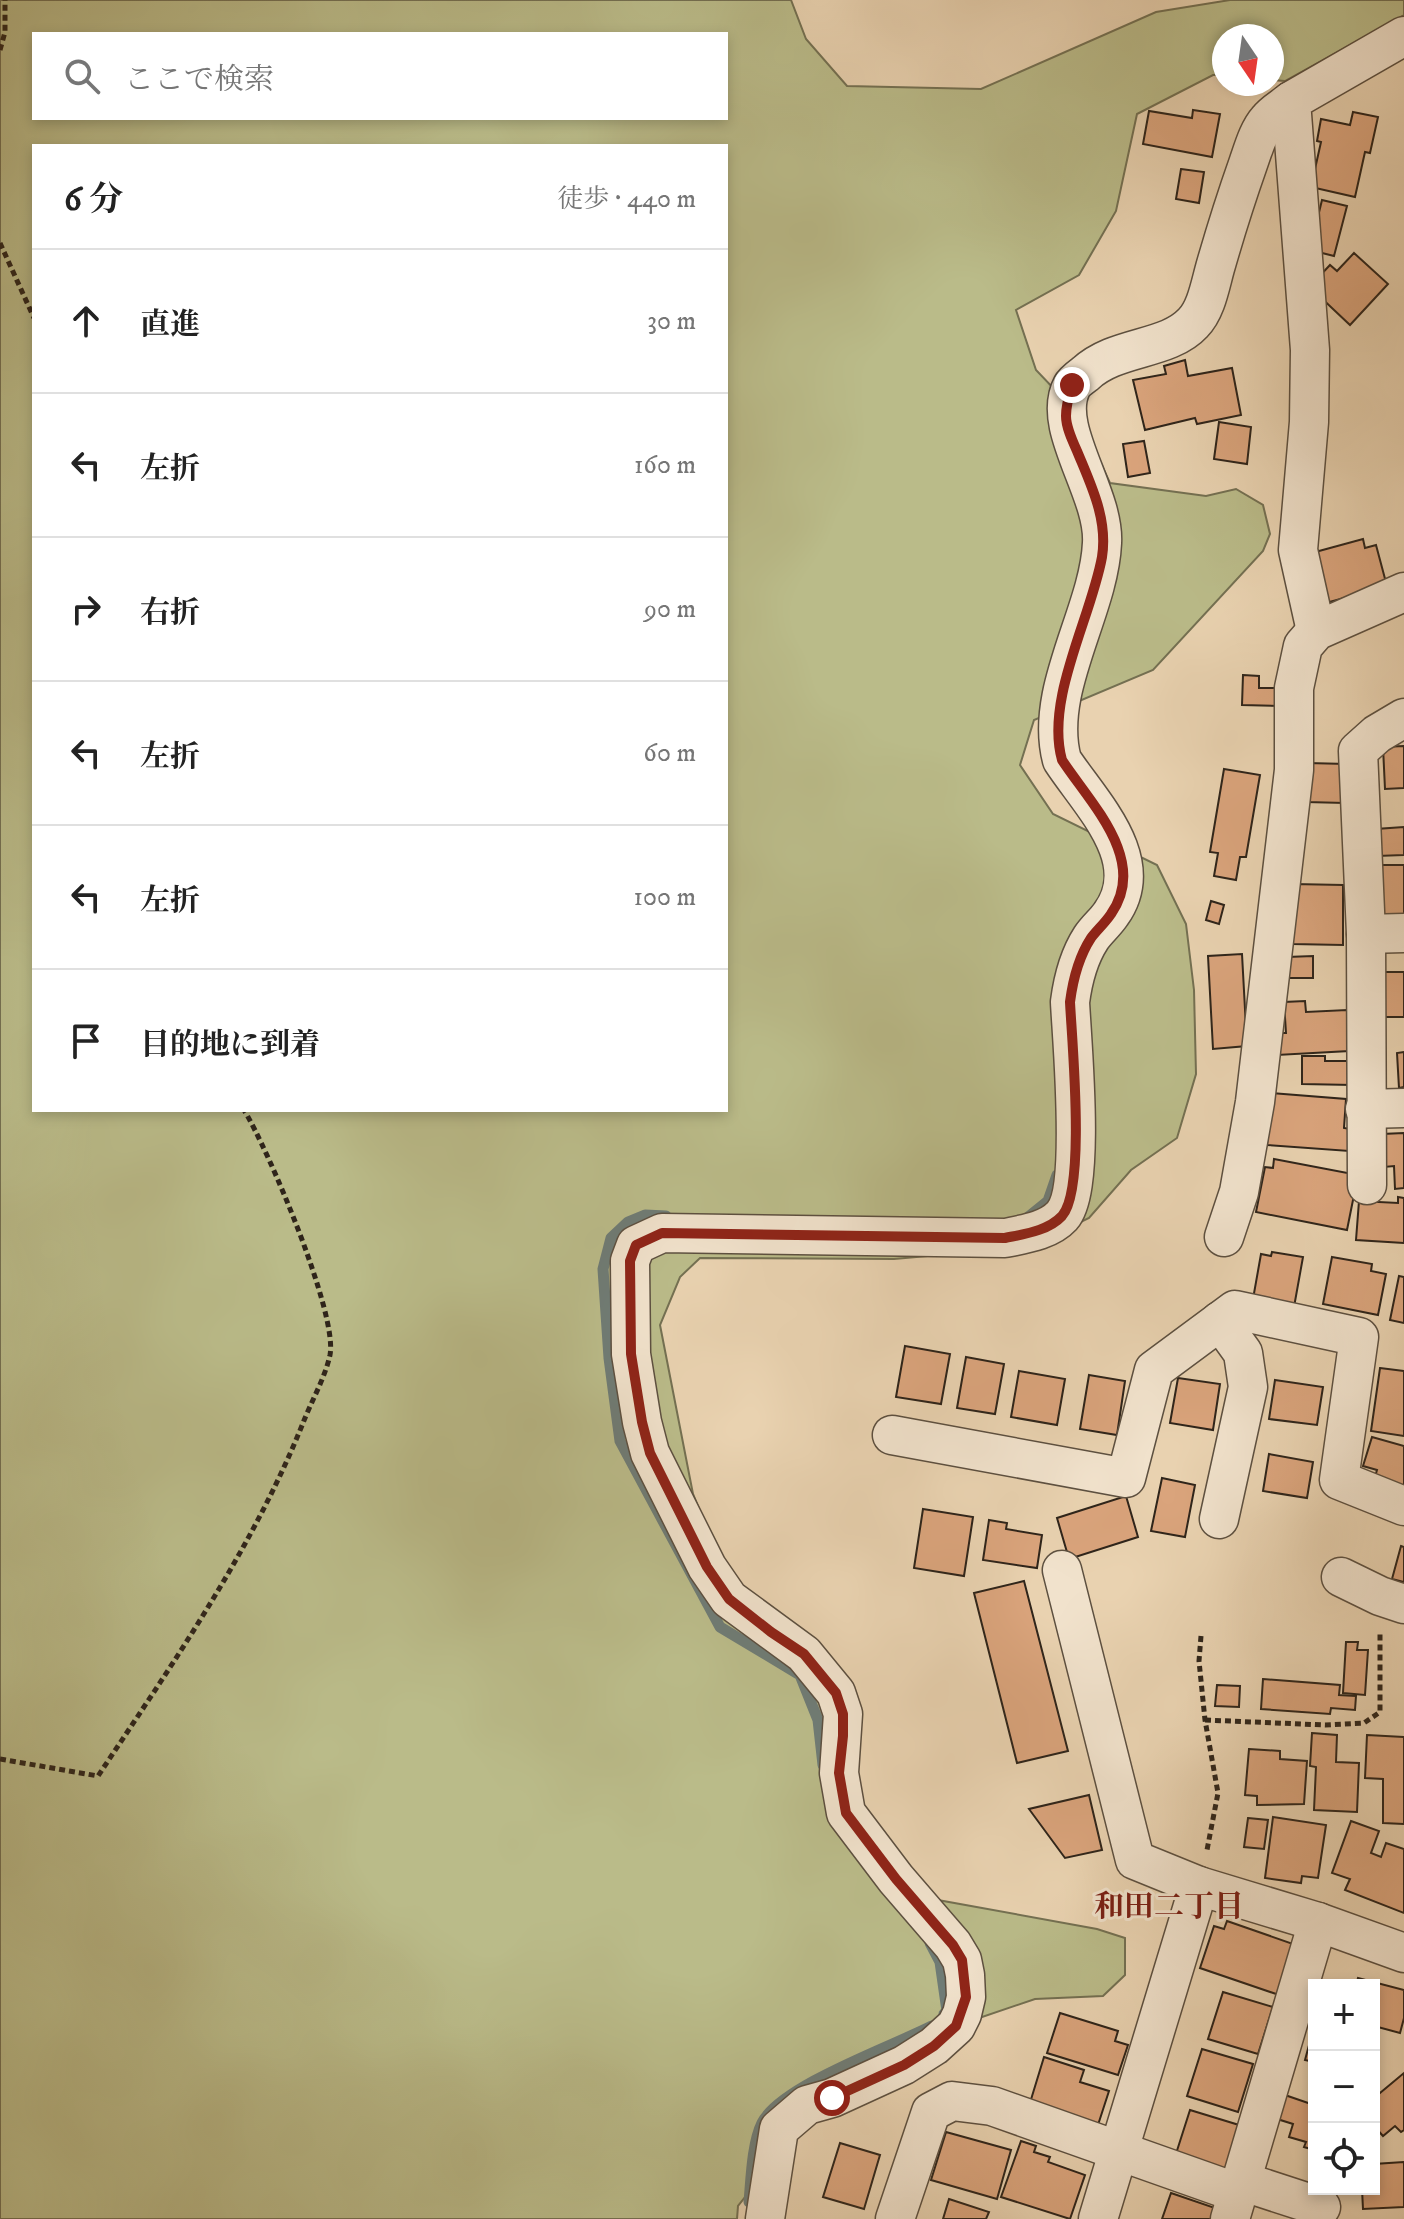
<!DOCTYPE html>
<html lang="ja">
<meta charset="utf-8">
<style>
body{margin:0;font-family:"IM FELL DW Pica","Noto Serif JP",serif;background:#f6f6f6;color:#222}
.controls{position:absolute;right:24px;bottom:24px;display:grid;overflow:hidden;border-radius:0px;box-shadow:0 4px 12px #0003}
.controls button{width:72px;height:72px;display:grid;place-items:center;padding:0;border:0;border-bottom:2px solid #e0e0e0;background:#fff;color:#222;font:40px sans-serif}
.compass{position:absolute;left:1212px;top:24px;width:72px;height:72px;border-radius:50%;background:#fff;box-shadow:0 4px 12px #0003;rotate:167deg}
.stop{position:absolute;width:24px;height:24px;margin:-18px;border:6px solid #8f2418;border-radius:50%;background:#fff}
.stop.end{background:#8f2418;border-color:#fff;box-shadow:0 2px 8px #0008}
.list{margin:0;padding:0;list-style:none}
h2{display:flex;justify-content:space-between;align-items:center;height:104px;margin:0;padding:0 32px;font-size:34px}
h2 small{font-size:26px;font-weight:400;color:#767676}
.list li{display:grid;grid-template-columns:52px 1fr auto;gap:24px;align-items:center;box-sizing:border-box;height:144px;padding:0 32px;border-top:2px solid #e0e0e0}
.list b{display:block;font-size:30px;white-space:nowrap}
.list em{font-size:26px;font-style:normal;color:#767676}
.icon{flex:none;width:44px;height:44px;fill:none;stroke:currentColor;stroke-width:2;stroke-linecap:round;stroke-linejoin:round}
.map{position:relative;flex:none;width:1404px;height:2219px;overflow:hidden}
.search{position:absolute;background:#fff;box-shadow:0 4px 12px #0003;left:32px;top:32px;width:696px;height:88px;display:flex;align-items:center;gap:20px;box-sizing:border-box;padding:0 28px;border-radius:0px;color:#767676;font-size:30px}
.panel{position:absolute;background:#fff;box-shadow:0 4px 12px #0003;left:32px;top:144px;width:696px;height:968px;border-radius:0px}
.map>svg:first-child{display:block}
</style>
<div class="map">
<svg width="1404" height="2219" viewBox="0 0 1404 2219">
<rect width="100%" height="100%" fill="#e9d2b0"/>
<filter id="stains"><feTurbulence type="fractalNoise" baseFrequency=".0025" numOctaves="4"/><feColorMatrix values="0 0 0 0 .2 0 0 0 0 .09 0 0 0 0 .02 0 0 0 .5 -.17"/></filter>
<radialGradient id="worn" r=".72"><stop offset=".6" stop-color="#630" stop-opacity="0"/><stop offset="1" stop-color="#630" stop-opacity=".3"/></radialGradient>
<path fill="#babb89" stroke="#747052" stroke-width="2" fill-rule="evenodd" d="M0,0H791L806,39L847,86L981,89L1156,12L1230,0H1404V15L1285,81L1272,80V36H1224V75H1213L1137,114L1116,211L1079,275L1016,310L1036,370L1078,414L1110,483L1206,496L1236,489L1263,505L1270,534L1263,551L1153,670L1034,720L1020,765L1053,814L1157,865L1186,924L1194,990L1196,1074L1177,1138L1131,1170L1089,1218L1030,1247L894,1259L700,1258L680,1277L660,1325L693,1494L738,1605L822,1673L850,1822L938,1900L1097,1929L1125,1938V1975L1103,1996L1035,1999L944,2030L808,2118L738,2206L737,2219H0ZM34,34H726V118H34ZM34,146H726V1110H34Z"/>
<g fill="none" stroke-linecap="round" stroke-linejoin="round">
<g stroke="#6f7c76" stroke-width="11">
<path d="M666,1216L645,1215L628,1222L611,1238L603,1269L609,1358L620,1441L720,1627L800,1675L818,1720L823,1765"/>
<path d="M1027,1218L1048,1201L1057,1175"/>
<path d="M930,1943L940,1962L947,2011L944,2014"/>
<path d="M749,2202C751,2180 752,2143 762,2123C780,2086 893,2046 932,2026"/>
</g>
</g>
<g fill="#daa47c" stroke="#2e241a" stroke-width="2">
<path d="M1193,110L1220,114L1212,157L1143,144L1149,111L1192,118Z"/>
<path d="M1353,112L1378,117L1370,153L1365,152L1355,197L1311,187L1321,142L1317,141L1321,119L1350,125Z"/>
<path d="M1181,169L1204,172L1199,203L1176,199Z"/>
<path d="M1322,200L1347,206L1334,256L1310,250Z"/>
<path d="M1354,253L1388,284L1350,325L1316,293L1313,283L1330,265L1337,271Z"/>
<path d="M1185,360L1188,376L1232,368L1241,415L1197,424L1195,418L1145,430L1133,380L1166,374L1164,366Z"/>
<path d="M1219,422L1251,427L1247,464L1214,459Z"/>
<path d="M1144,441L1150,473L1128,477L1123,444Z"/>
<path d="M1363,539L1365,548L1376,545L1388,590H1374L1322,604L1308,554Z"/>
<path d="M1243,675L1259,676V688H1283L1282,706L1242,705Z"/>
<path d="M1404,746V788L1385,789L1383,747Z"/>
<path d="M1307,763L1347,764L1345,803L1306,802Z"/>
<path d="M1224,769L1260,775L1246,857H1240L1236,880L1214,876L1218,853L1210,852Z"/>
<path d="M1404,827V855L1377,856L1376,829Z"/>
<path d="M1381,865H1404V918L1380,917Z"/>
<path d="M1293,884L1343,885V945L1292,944Z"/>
<path d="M1211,901L1224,905L1219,924L1206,920Z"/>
<path d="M1242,954L1247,1046L1213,1049L1208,956Z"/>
<path d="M1313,956V978H1287V957Z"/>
<rect x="1376" y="972" width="28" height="45"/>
<path d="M1305,1001L1306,1012L1347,1010L1349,1051L1277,1055L1276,1033H1286L1284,1002Z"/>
<path d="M1404,1052V1087L1399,1088L1397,1053Z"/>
<path d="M1302,1056H1325V1061H1354L1353,1085L1302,1084Z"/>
<path d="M1271,1093L1346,1099L1344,1128L1350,1129L1349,1151L1267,1145Z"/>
<path d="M1404,1133V1188L1395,1189L1394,1166L1384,1167L1382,1134Z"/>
<path d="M1274,1159L1358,1175L1347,1230L1256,1212L1265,1167L1273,1168Z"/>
<path d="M1398,1197L1404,1198V1243L1356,1240L1359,1201L1398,1203Z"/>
<path d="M1272,1252L1303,1257L1294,1307L1253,1299L1261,1254L1271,1256Z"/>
<path d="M1332,1257L1372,1264L1371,1271L1386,1274L1378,1315L1323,1304Z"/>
<path d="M1399,1276L1404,1277V1323L1390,1320Z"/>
<path d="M905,1346L950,1354L941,1404L896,1397Z"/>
<path d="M966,1357L1004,1364L995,1414L957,1408Z"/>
<path d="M1380,1368L1404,1371V1436L1371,1431Z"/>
<path d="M1019,1371L1065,1379L1057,1425L1011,1417Z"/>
<path d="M1089,1375L1125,1381L1117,1435L1080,1429Z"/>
<path d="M1178,1378L1220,1384L1213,1430L1170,1423Z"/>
<path d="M1275,1380L1323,1387L1317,1425L1269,1419Z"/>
<path d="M1372,1437L1404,1446V1486L1375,1477L1377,1470L1363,1466Z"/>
<path d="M1269,1454L1313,1462L1307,1498L1263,1491Z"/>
<path d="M1162,1478L1195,1485L1185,1537L1151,1531Z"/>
<path d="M1126,1496L1138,1537L1069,1559L1057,1518Z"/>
<path d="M923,1509L973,1517L964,1576L914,1568Z"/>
<path d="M989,1520L1007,1523L1006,1529L1042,1535L1037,1568L983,1560Z"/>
<path d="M1401,1546L1404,1547V1582L1392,1579Z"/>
<path d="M1024,1581L1068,1751L1017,1763L974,1593Z"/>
<path d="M1346,1642H1358L1357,1650H1368L1365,1695L1343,1693Z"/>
<path d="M1263,1679L1340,1685L1339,1695L1356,1696L1355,1710L1331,1708L1330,1714L1261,1709Z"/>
<path d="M1217,1685L1240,1686L1239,1707L1215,1706Z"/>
<path d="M1312,1733L1337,1735L1336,1762L1359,1763L1357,1812L1314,1810L1316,1767L1310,1766Z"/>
<path d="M1367,1735L1404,1737V1824L1383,1823V1779L1365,1778Z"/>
<path d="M1249,1749L1280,1751V1759L1307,1761L1304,1804L1257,1805V1796L1245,1795Z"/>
<path d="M1089,1795L1102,1850L1065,1858L1029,1809Z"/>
<path d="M1273,1817L1326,1825L1318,1878L1302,1876L1301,1883L1265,1878Z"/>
<path d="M1248,1818L1268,1820L1264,1849L1244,1847Z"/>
<path d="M1351,1821L1379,1831L1371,1853L1381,1857L1386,1843L1404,1849V1913L1345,1890L1350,1879L1332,1873Z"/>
<path d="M1227,1921L1296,1945L1279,1995L1200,1968L1214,1926L1224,1929Z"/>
<path d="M1358,1978L1404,1990V2018L1400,2033L1374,2026V1985H1356Z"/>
<path d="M1223,1992L1273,2007L1258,2054L1208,2039Z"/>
<path d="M1060,2013L1118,2031L1115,2041L1128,2045L1118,2075L1047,2053Z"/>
<path d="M1312,2034H1314V2062L1305,2060Z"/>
<path d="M1202,2049L1253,2064L1238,2112L1187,2096Z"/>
<path d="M1044,2057L1084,2070L1080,2082L1109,2091L1097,2128L1029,2106Z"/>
<path d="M1404,2073V2130L1401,2132L1395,2126L1383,2136L1374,2126V2098Z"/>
<path d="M1282,2094L1314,2105V2150L1304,2147L1306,2142L1289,2137L1293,2124L1274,2118Z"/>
<path d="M1190,2110L1239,2125L1223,2176L1174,2160Z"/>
<path d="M946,2132L1011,2150L997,2199L931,2180Z"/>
<path d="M1021,2141L1036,2146L1034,2152L1050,2157L1048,2162L1085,2175L1070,2219L1001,2197Z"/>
<path d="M840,2143L880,2155L864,2209L823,2197Z"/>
<path d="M1404,2162V2207L1363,2209L1362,2189H1374V2164Z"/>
<path d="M1171,2193L1215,2208L1211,2219H1162Z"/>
<path d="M949,2199L989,2212L986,2219H943Z"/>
</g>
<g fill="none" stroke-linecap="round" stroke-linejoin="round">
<g stroke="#5d5040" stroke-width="41">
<g id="minor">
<path d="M1316,631L1298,550L1309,422L1310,350L1291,101L1404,36"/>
<path d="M1366,934L1404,933"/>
<path d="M1365,1109L1404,1108"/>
<path d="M1367,1185L1366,934L1358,751L1377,734L1404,718"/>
<path d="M1224,1237L1239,1192L1255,1102L1294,770V688L1303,646L1316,631L1404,592"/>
<path d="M892,1435L1126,1478L1154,1370L1235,1310L1359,1337L1339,1480L1404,1506"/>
<path d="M1219,1519L1248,1387L1243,1353L1220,1321"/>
<path d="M1062,1570L1135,1860L1199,1886"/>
<path d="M1341,1577L1380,1596L1404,1604"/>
<path d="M1241,2181L1321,2207"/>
<path d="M765,2219L779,2129L807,2105L832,2098L904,2065L934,2046L956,2026L962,2014L966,1997L965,1975L962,1960L953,1945L896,1879L846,1813L839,1773L843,1714L836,1693L804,1654L729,1599L707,1567L650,1453L642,1422L631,1354L630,1261L636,1245L662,1233L1005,1238C1024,1234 1048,1231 1062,1216C1086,1189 1072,1043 1070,1002C1073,979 1078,958 1091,938C1097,929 1105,923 1111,914C1150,860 1090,803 1062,760C1043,690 1099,612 1102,543C1105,493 1050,427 1072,386C1074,382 1081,377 1085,374C1116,345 1167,351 1193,323C1206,310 1210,286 1215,268C1225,233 1236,198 1248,164C1253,150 1258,131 1268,120C1273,113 1284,107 1291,101"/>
<path d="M895,2219L931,2112L952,2101L992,2106L1238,2193"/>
<path d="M1098,2219L1199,1886L1318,1922L1404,1953"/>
<path d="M1230,2219L1318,1922"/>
</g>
</g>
<g stroke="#2e241a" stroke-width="5" stroke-dasharray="6 4" stroke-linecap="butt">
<path d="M0,50L5,32V0"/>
<path d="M0,243L34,318"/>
<path d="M1201,1636L1199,1661L1205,1720L1218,1793L1207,1850"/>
<path d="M1205,1720L1325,1725L1364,1723L1380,1712V1633"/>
<path d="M0,1759L98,1776C173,1663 252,1550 303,1423C311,1402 325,1378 330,1355C338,1314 268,1149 244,1110"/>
</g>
<use href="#minor" stroke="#f1e2cc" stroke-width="38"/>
</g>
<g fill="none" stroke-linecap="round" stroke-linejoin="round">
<path stroke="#8f2418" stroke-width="10" d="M832,2098L904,2065L934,2046L956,2026L966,1997L962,1960L953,1945L896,1879L846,1813L839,1773L843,1736V1714L836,1693L804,1654L771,1632L729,1599L707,1567L650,1453L642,1422L631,1354L630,1261L636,1245L662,1233L1005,1238C1024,1234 1048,1231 1062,1216C1086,1189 1072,1043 1070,1002C1073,979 1078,958 1091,938C1097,930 1105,923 1111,914C1149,860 1090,803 1062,760C1045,699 1091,618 1102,557C1108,519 1091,485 1077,451C1072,440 1066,427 1066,416C1066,405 1069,395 1072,385"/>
</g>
<g text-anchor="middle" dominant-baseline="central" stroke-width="6" stroke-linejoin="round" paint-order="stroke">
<g font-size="30" font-weight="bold" fill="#7a1f14" stroke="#f1e2cc">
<text x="1169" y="1907">和田二丁目</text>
</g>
</g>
<rect width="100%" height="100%" filter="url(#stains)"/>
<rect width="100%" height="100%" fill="url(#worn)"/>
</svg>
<div class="controls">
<button>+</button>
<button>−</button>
<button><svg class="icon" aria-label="locate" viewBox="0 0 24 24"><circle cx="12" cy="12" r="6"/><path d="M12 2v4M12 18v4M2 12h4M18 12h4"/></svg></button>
</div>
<svg class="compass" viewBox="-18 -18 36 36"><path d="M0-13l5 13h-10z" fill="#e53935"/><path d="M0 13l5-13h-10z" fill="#767676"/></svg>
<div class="stop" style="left:832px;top:2098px"></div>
<div class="stop end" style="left:1072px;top:385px"></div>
<div class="search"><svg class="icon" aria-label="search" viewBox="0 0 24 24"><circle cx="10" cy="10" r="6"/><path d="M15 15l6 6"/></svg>ここで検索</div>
<section class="panel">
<h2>6 分<small>徒歩 · 440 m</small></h2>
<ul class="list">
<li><svg class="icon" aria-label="ahead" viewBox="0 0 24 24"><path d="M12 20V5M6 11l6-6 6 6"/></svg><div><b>直進</b></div><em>30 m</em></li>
<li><svg class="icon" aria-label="left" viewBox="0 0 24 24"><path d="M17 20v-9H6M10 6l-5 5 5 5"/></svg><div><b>左折</b></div><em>160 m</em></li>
<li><svg class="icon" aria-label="right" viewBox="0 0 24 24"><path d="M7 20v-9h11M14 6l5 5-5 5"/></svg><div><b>右折</b></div><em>90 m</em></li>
<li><svg class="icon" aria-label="left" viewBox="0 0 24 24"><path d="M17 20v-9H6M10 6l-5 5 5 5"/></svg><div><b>左折</b></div><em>60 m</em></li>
<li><svg class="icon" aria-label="left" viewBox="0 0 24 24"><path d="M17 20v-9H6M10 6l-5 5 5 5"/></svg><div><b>左折</b></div><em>100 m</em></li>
<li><svg class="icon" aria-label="arrive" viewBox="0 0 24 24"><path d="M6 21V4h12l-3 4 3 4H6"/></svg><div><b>目的地に到着</b></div></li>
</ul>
</section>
</div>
